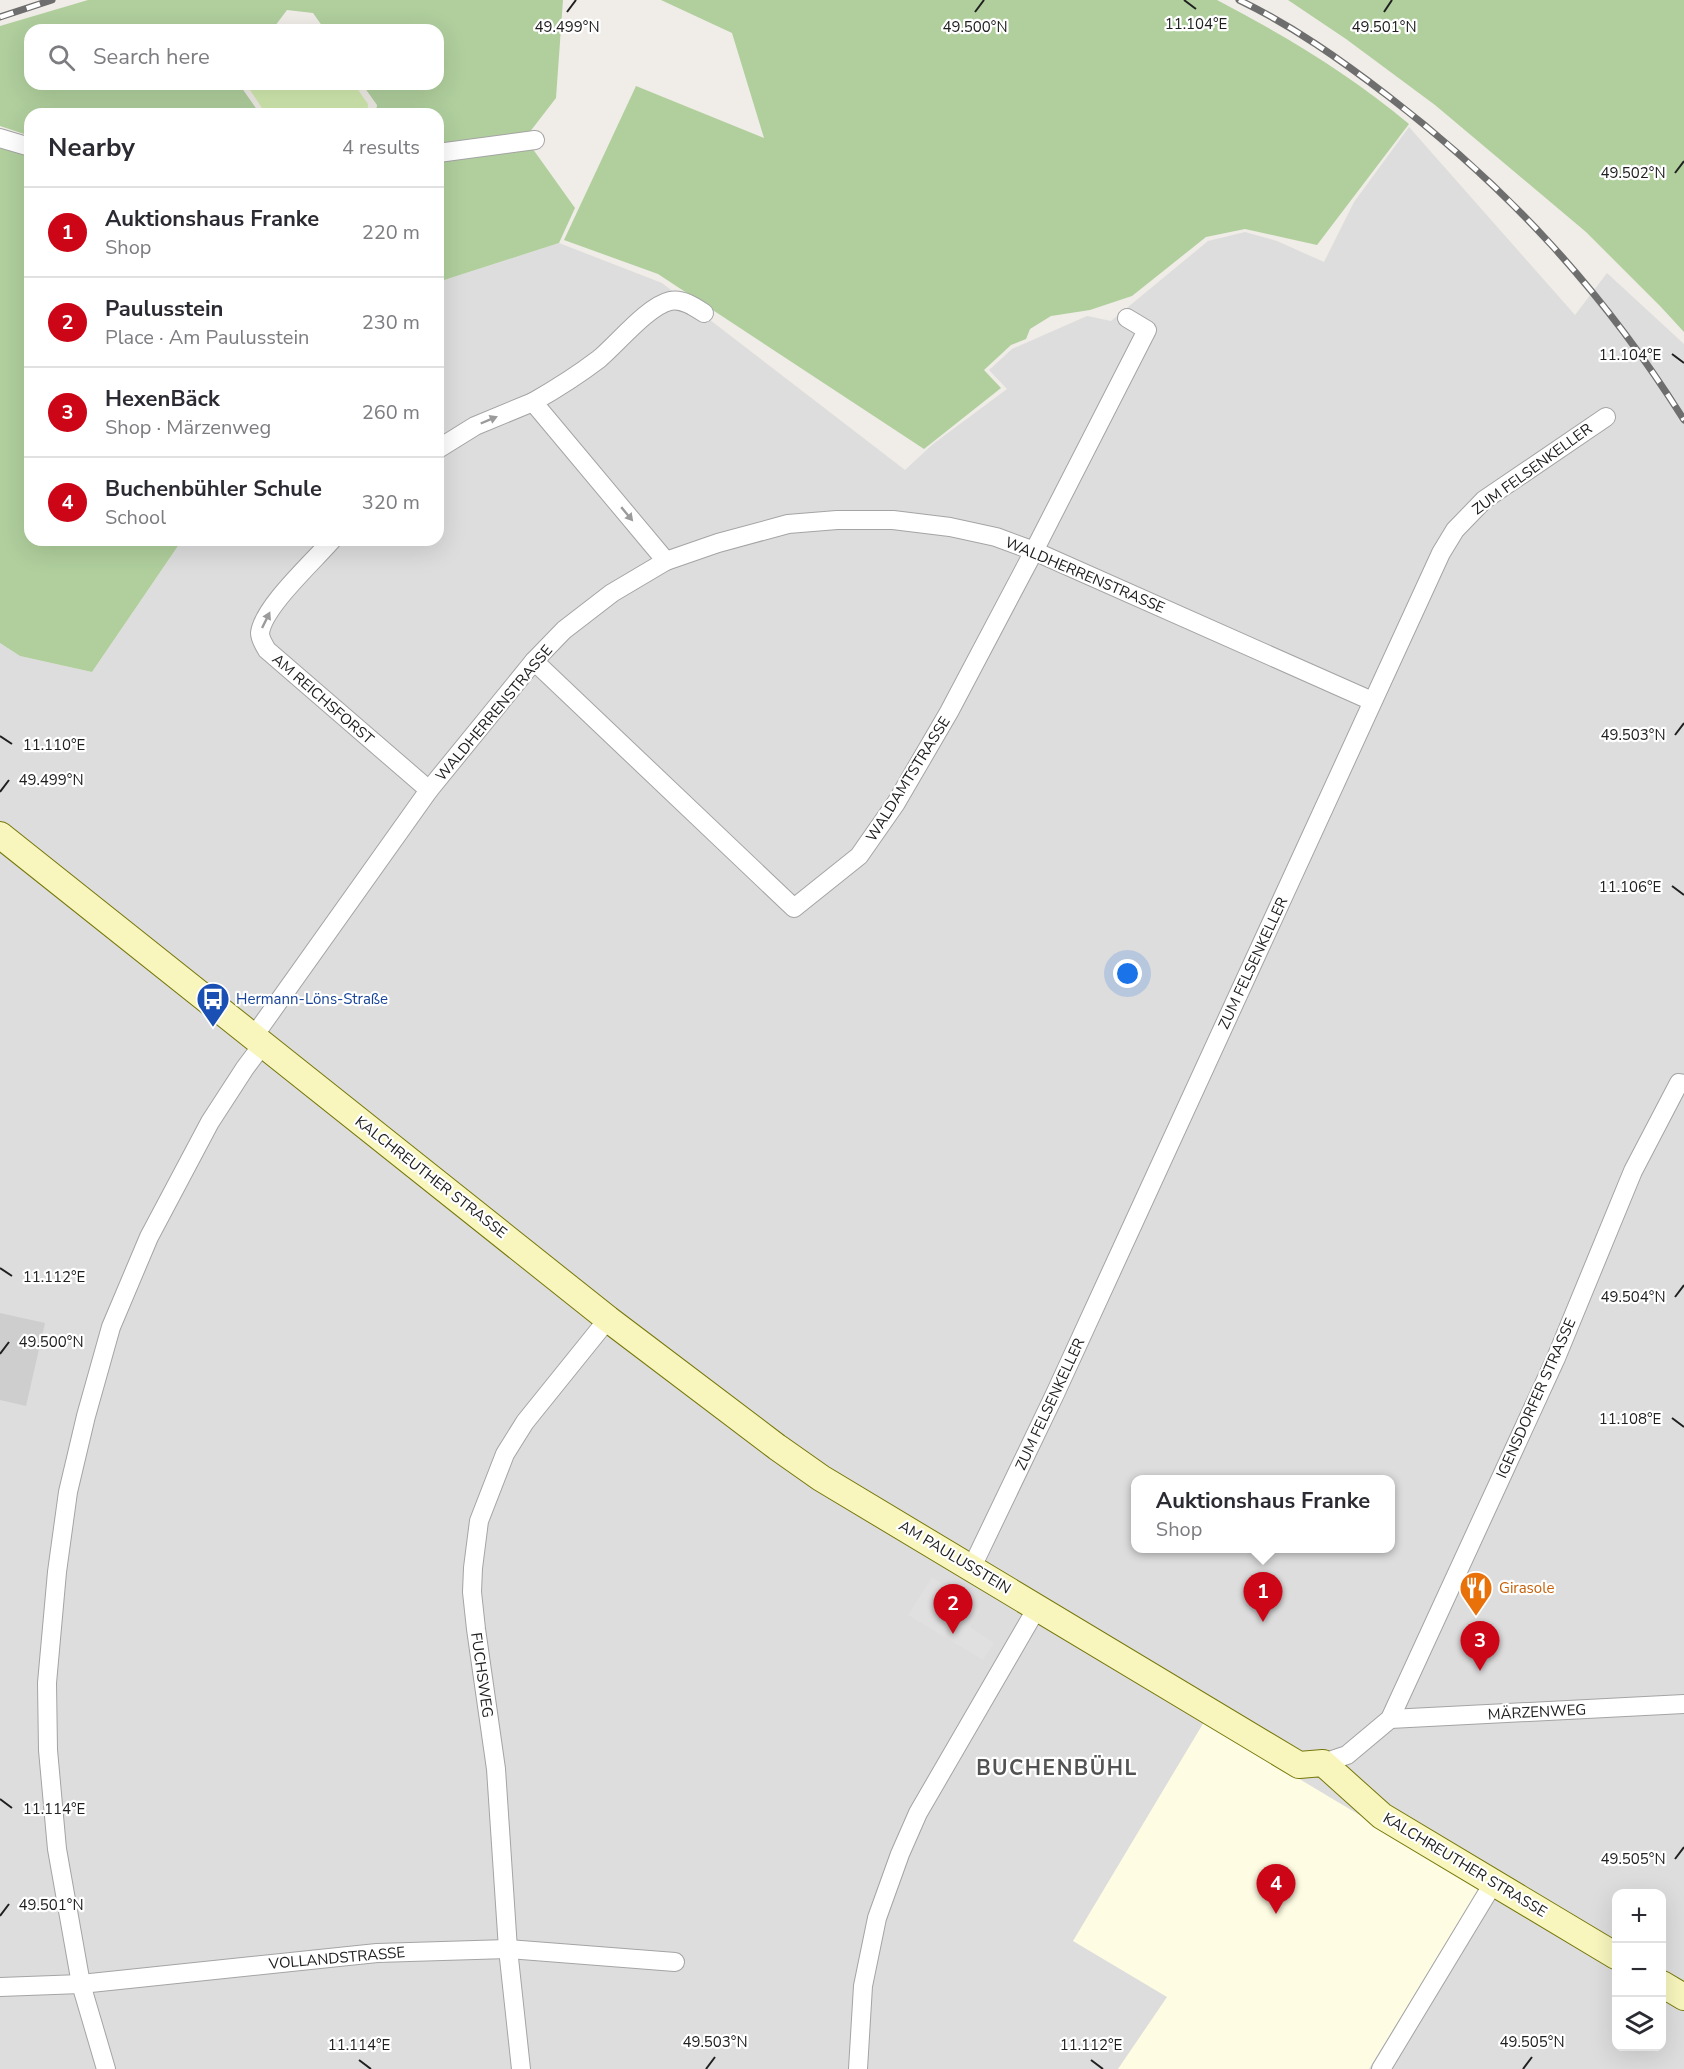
<!DOCTYPE html>
<meta charset="utf-8">
<style>
body{margin:0;font-family:"Nunito Sans",sans-serif;background:#f7f7f7;color:#2b2b33}
.controls{position:absolute;right:18px;bottom:18px;display:grid;overflow:hidden;border-radius:12px;box-shadow:0 6px 24px #0002}
.controls button{width:54px;height:54px;display:grid;place-items:center;padding:0;border:0;border-bottom:2px solid #e1e1e2;background:#fff;color:#2b2b33;font:30px sans-serif}
.you{position:absolute;left:1128px;top:974px;width:21px;height:21px;margin:-15px;border:4px solid #fff;border-radius:50%;background:#1a73e8;box-shadow:0 0 0 9px #1a73e833}
.badge{display:grid;place-items:center;width:39px;height:39px;border-radius:50%;background:#cc0517;color:#fff;font-size:20px;font-weight:700}
.pin{position:absolute;translate:-50% -50px;filter:drop-shadow(0 2px 3px #0008)}
.pin::after{content:'';position:absolute;top:32px;width:21px;height:18px;background:inherit;clip-path:polygon(0 0,100% 0,50% 100%)}
.popup{position:absolute;left:1131px;top:1475px;width:264px;height:78px;box-sizing:border-box;display:grid;place-content:center;border-radius:12px;background:#fff;filter:drop-shadow(0 2px 4px #0005);font-size:20px;white-space:nowrap;color:#7c7c81}
.popup b{font-size:22px;color:#2b2b33}
.popup::after{content:'';position:absolute;left:50%;top:100%;margin-left:-12px;border:12px solid transparent;border-top-color:#fff}
.list{margin:0;padding:0;list-style:none}
h2{display:flex;justify-content:space-between;align-items:center;height:78px;margin:0;padding:0 24px;font-size:26px}
h2 small{font-size:20px;font-weight:400;color:#7c7c81}
.list li{display:grid;grid-template-columns:39px 1fr auto;gap:18px;align-items:center;box-sizing:border-box;height:90px;padding:0 24px;border-top:2px solid #e1e1e2}
.list b{display:block;font-size:22px;white-space:nowrap}
.list p{margin:0;font-size:20px;white-space:nowrap;color:#7c7c81}
.list em{font-size:20px;font-style:normal;color:#7c7c81}
.icon{flex:none;width:33px;height:33px;fill:none;stroke:currentColor;stroke-width:2;stroke-linecap:round;stroke-linejoin:round}
.map{position:relative;flex:none;width:1684px;height:2069px;overflow:hidden}
.search{position:absolute;background:#fff;box-shadow:0 6px 24px #0002;left:24px;top:24px;width:420px;height:66px;display:flex;align-items:center;gap:15px;box-sizing:border-box;padding:0 21px;border-radius:18px;color:#7c7c81;font-size:22px}
.panel{position:absolute;background:#fff;box-shadow:0 6px 24px #0002;left:24px;top:108px;width:420px;height:438px;border-radius:18px}
.map>svg:first-child{display:block}
</style>
<div class="map">
<svg width="1684" height="2069" viewBox="0 0 1684 2069">
<rect width="100%" height="100%" fill="#f0ece7"/>
<path fill="#dedddd" fill-rule="evenodd" d="M1409,127L1575,315L1607,273L1684,344V2069H0V643L20,656L92,672L182,540H438V282L559,243L662,283L905,470L933,444L1007,389L989,370L1012,349L1087,316L1111,321L1208,241L1245,232L1277,241L1324,262L1354,202ZM1136,1480H1390V1548H1136ZM1616,1894H1662V2046H1616Z"/>
<path fill="#fefce2" d="M1204,1722L1480,1887L1369,2069H1118L1167,1997L1073,1941Z"/>
<path fill="#cecece" d="M0,1313L45,1323L26,1406L0,1400Z"/>
<path fill="#d1e9af" d="M246,84H354L368,104L367,114H266Z"/>
<g fill="#b0cf9d">
<path d="M88,0H563L556,98L529,133L438,150V114H376L377,105L362,84H438V30H325L313,13L287,10L272,30H30V84H239L260,114H30V136L0,126V26Z"/>
<path d="M661,0H1217C1284,35 1351,75 1409,124L1317,245L1245,229L1206,237L1132,296L1090,310L1051,316L1030,329L1026,339L1011,345L984,370L1001,388L924,449L658,274L564,240L636,86L764,138L732,33Z"/>
<path d="M1288,0H1684V332L1661,307L1586,232L1435,105L1346,39Z"/>
<path d="M530,145L575,208L559,243L438,282V159Z"/>
<path d="M0,146L30,155V540H182L92,672L20,656L0,643Z"/>
</g>
<path fill="#e0e0e0" d="M932,1577L981,1611L970,1627L994,1643L983,1660L908,1615Z"/>
<g fill="none" stroke-linecap="round" stroke-linejoin="round">
<g stroke="#a4a4a4" stroke-width="20">
<g id="street">
<path d="M0,138L30,147"/>
<path d="M438,153L535,140"/>
<path d="M533,402C556,389 578,375 599,359C618,343 648,306 670,301C682,298 695,307 704,313"/>
<path d="M438,449L475,426L533,402L666,561"/>
<path d="M332,540C314,561 263,607 260,633C260,639 264,645 267,650L429,790"/>
<path d="M534,661L794,908L859,856L896,803L949,712L1034,551L1147,330L1127,318"/>
<path d="M254,1036L429,790L534,661L564,630L612,593L666,561L718,543L788,524L837,520H893L950,527L996,537L1034,551L1372,701"/>
<path d="M972,1567L1055,1394L1441,553L1455,530L1484,500L1606,417"/>
<path d="M1390,1719L1684,1704"/>
<path d="M1323,1763L1347,1755L1390,1719L1556,1358L1633,1171L1679,1083L1684,1084"/>
<path d="M0,1987L81,1984L377,1953L508,1949L675,1962"/>
<path d="M106,2069L81,1984L57,1849L48,1750L47,1683L57,1572L68,1492L86,1416L111,1327L149,1237L210,1122L245,1068L263,1044"/>
<path d="M521,2069L508,1949L496,1769L476,1629L472,1592L473,1568L479,1521L505,1454L525,1422L608,1319"/>
<path d="M858,2069L863,1986L877,1918L900,1854L918,1813L1038,1606"/>
<path d="M1381,2069L1494,1882"/>
</g>
</g>
<g stroke="#757708" stroke-width="28">
<g id="secondary">
<path d="M0,835L608,1319L777,1447L821,1478L1299,1765L1323,1763L1382,1816L1616,1956"/>
<path d="M1662,1984L1684,1997"/>
</g>
</g>
<use href="#street" stroke="#fff" stroke-width="18"/>
<use href="#secondary" stroke="#f8f6bd" stroke-width="26"/>
<g stroke="#6e6e6e" stroke-width="7">
<g id="rail">
<path d="M1239,0C1293,26 1341,60 1388,96C1509,189 1603,291 1684,420"/>
<path d="M0,17L52,0"/>
</g>
</g>
<use href="#rail" stroke="#fff" stroke-width="4.5" stroke-dasharray="14" stroke-linecap="butt"/>
</g>
<defs><path id="oneway-solid" d="M-6-.8H1V-3.2L6.5 0L1 3.2V.8H-6Z" transform="scale(1.5)"/></defs>
<g fill="#9b9b9b">
<use href="#oneway-solid" transform="translate(489 420) rotate(-23)"/>
<use href="#oneway-solid" transform="translate(627 514) rotate(50)"/>
<use href="#oneway-solid" transform="translate(266 620) rotate(-64)"/>
</g>
<path fill="none" stroke="#202020" stroke-width="2" d="M1184,0L1196,9M567,12L576,0M975,12L984,0M1384,12L1392,0M1675,173L1684,161M1672,354L1684,363M1675,735L1684,723M0,736L12,744M0,792L9,780M1672,886L1684,895M0,1268L12,1276M1675,1297L1684,1285M0,1354L9,1342M1672,1418L1684,1427M0,1799L12,1808M1675,1859L1684,1847M0,1916L9,1904M359,2060L371,2069M1091,2060L1103,2069M706,2069L715,2057M1523,2069L1532,2057"/>
<defs>
<g id="bus-pin" transform="scale(1.725)"><path d="M0 17L-7.5 6A9.5 9.5 0 1 1 7.5 6Z" fill="#1a4fb4" stroke="#fff"/><path d="M-5-6H5V4H4V6H2V4H-2V6H-4V4H-5ZM-3.5-4V0h7V-4ZM-3.5 1.2v1.5H-2V1.2ZM2 1.2v1.5H3.5V1.2Z" fill="#fff"/></g>
<g id="restaurant-pin" transform="scale(1.725)"><path d="M0 17L-7.5 6A9.5 9.5 0 1 1 7.5 6Z" fill="#e8710a" stroke="#fff"/><path d="M-5-6h1v4h1v-4h1v4h1v-4h1v5L-1.5 .5V6h-2V.5L-5-1ZM5-6V6H3V1.5H1.5Q1.5-4 5-6Z" fill="#fff"/></g>
</defs>
<g fill-rule="evenodd">
<use href="#bus-pin" x="213" y="999"/>
<use href="#restaurant-pin" x="1476" y="1588"/>
</g>
<g text-anchor="middle" dominant-baseline="central" stroke-width="4.5" stroke-linejoin="round" paint-order="stroke">
<g font-size="15" fill="#202020" stroke="#fff">
<text transform="translate(1532 469) rotate(-36)">ZUM FELSENKELLER</text>
<text transform="translate(1085 575) rotate(23)">WALDHERRENSTRASSE</text>
<text transform="translate(323 699) rotate(41)">AM REICHSFORST</text>
<text transform="translate(494 713) rotate(-50)">WALDHERRENSTRASSE</text>
<text transform="translate(908 779) rotate(-58)">WALDAMTSTRASSE</text>
<text transform="translate(1253 963) rotate(-65)">ZUM FELSENKELLER</text>
<text transform="translate(431 1177) rotate(38)">KALCHREUTHER STRASSE</text>
<text transform="translate(1536 1398) rotate(-66)">IGENSDORFER STRASSE</text>
<text transform="translate(1050 1404) rotate(-65)">ZUM FELSENKELLER</text>
<text transform="translate(955 1557) rotate(31)">AM PAULUSSTEIN</text>
<text transform="translate(482 1675) rotate(82)">FUCHSWEG</text>
<text transform="translate(1537 1712) rotate(-3)">MÄRZENWEG</text>
<text transform="translate(1465 1865) rotate(31)">KALCHREUTHER STRASSE</text>
<text transform="translate(337 1958) rotate(-5)">VOLLANDSTRASSE</text>
</g>
<g font-size="15" fill="#164399" stroke="#fff" text-anchor="start">
<text x="236" y="999">Hermann-Löns-Straße</text>
</g>
<g font-size="15" fill="#c56008" stroke="#fff" text-anchor="start">
<text x="1499" y="1588">Girasole</text>
</g>
<g font-size="21" font-weight="bold" letter-spacing="1.5" fill="#535353" stroke="#fff">
<text x="1057" y="1768">BUCHENBÜHL</text>
</g>
</g>
<g font-size="15" text-anchor="middle" fill="#202020" stroke="#fff" stroke-width="4.5" stroke-linejoin="round" paint-order="stroke">
<text x="1196" y="29">11.104°E</text>
<text x="567" y="32">49.499°N</text>
<text x="975" y="32">49.500°N</text>
<text x="1384" y="32">49.501°N</text>
<text x="1633" y="178">49.502°N</text>
<text x="1630" y="360">11.104°E</text>
<text x="1633" y="740">49.503°N</text>
<text x="54" y="750">11.110°E</text>
<text x="51" y="785">49.499°N</text>
<text x="1630" y="892">11.106°E</text>
<text x="54" y="1282">11.112°E</text>
<text x="1633" y="1302">49.504°N</text>
<text x="51" y="1347">49.500°N</text>
<text x="1630" y="1424">11.108°E</text>
<text x="54" y="1814">11.114°E</text>
<text x="1633" y="1864">49.505°N</text>
<text x="51" y="1910">49.501°N</text>
<text x="715" y="2047">49.503°N</text>
<text x="1532" y="2047">49.505°N</text>
<text x="359" y="2050">11.114°E</text>
<text x="1091" y="2050">11.112°E</text>
</g>
</svg>
<div class="controls">
<button>+</button>
<button>−</button>
<button><svg class="icon" aria-label="layers" viewBox="0 0 24 24"><path d="M12 4l9 5-9 5-9-5zM3 14l9 5 9-5"/></svg></button>
</div>
<div class="you"></div>
<div class="pin badge" style="left:1263px;top:1622px">1</div>
<div class="popup"><b>Auktionshaus Franke</b>Shop</div>
<div class="pin badge" style="left:953px;top:1634px">2</div>
<div class="pin badge" style="left:1480px;top:1671px">3</div>
<div class="pin badge" style="left:1276px;top:1914px">4</div>
<div class="search"><svg class="icon" aria-label="search" viewBox="0 0 24 24"><circle cx="10" cy="10" r="6"/><path d="M15 15l6 6"/></svg>Search here</div>
<section class="panel">
<h2>Nearby<small>4 results</small></h2>
<ul class="list">
<li><span class="badge">1</span><div><b>Auktionshaus Franke</b><p>Shop</p></div><em>220 m</em></li>
<li><span class="badge">2</span><div><b>Paulusstein</b><p>Place · Am Paulusstein</p></div><em>230 m</em></li>
<li><span class="badge">3</span><div><b>HexenBäck</b><p>Shop · Märzenweg</p></div><em>260 m</em></li>
<li><span class="badge">4</span><div><b>Buchenbühler Schule</b><p>School</p></div><em>320 m</em></li>
</ul>
</section>
</div>
